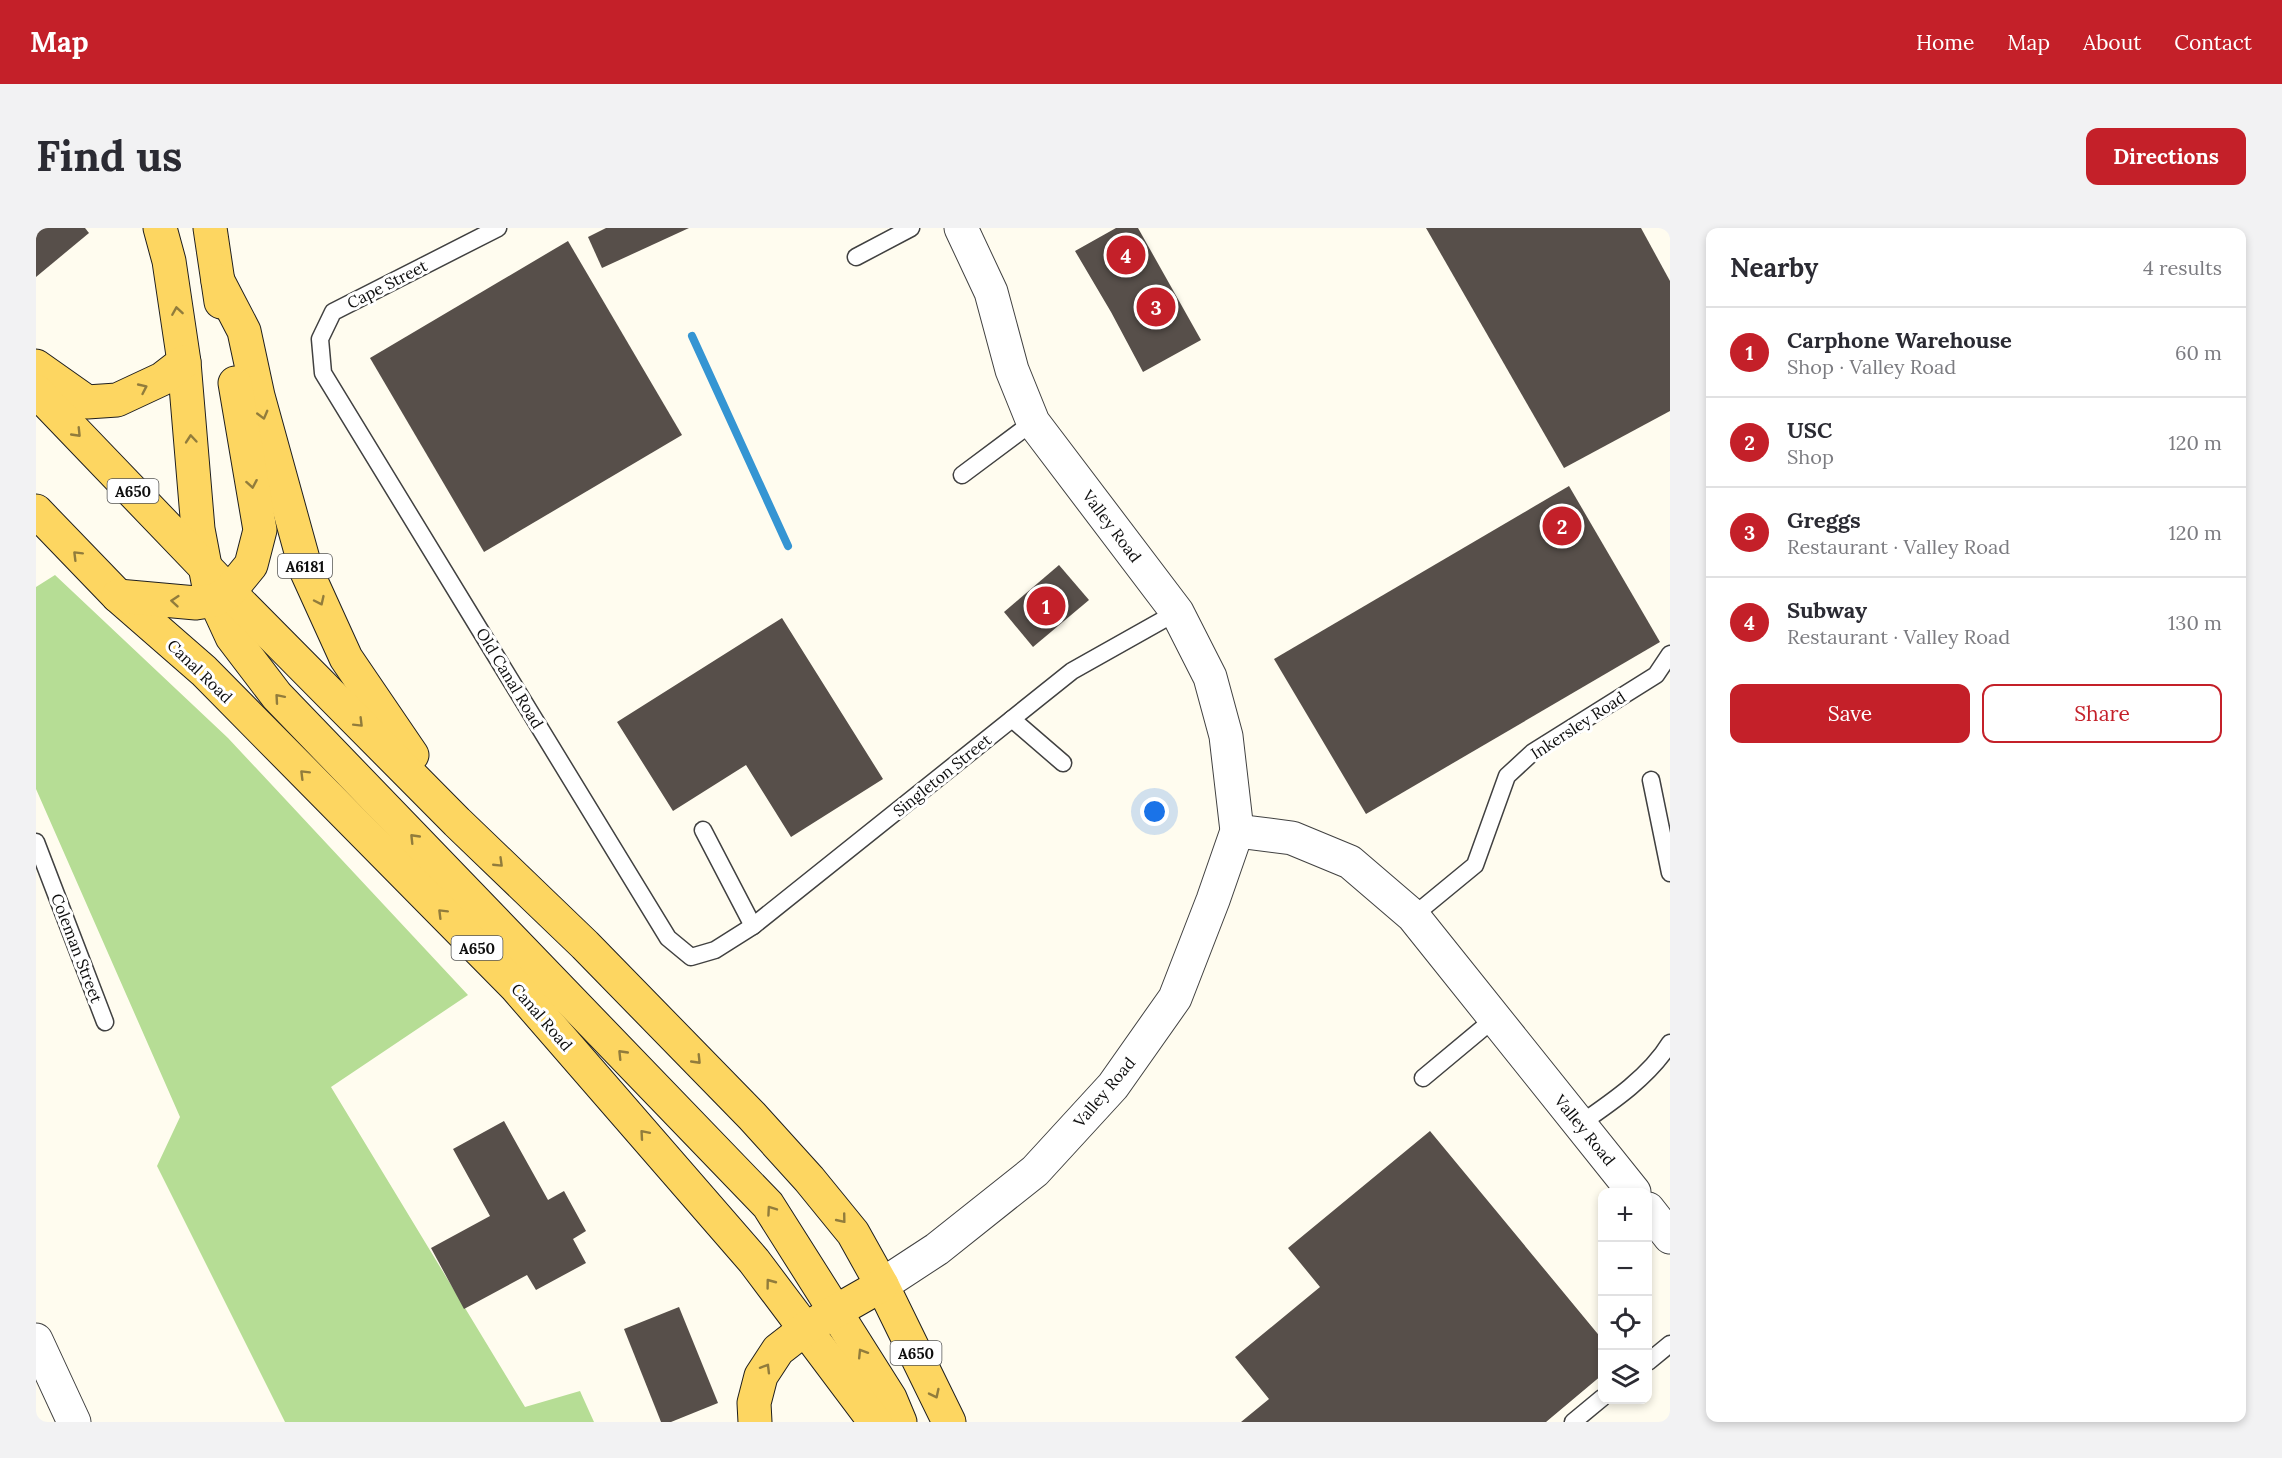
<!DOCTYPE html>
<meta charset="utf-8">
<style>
body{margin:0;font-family:Lora,serif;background:#f2f2f3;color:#2b2b33}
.controls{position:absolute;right:18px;bottom:18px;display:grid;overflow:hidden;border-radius:12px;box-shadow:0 3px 9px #0003}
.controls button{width:54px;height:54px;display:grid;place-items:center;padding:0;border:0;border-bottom:2px solid #e1e1e2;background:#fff;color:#2b2b33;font:30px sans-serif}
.you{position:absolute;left:1119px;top:584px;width:21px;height:21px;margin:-15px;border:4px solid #fff;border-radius:50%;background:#1a73e8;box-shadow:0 0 0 9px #1a73e833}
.badge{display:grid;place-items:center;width:39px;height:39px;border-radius:50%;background:#c42029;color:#fff;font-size:20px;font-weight:700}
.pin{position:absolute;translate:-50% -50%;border:3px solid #fff;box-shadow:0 2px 6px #0006}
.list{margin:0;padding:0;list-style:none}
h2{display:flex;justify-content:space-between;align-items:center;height:78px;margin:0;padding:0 24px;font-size:26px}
h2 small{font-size:20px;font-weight:400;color:#7c7c81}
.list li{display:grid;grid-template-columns:39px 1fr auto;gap:18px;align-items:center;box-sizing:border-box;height:90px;padding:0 24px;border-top:2px solid #e1e1e2}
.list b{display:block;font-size:22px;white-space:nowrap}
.list p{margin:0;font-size:20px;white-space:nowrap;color:#7c7c81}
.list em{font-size:20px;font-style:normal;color:#7c7c81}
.actions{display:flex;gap:12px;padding:18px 24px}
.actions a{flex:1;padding:14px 0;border:2px solid #c42029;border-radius:12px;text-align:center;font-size:21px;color:#c42029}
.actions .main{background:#c42029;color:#fff}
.icon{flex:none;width:33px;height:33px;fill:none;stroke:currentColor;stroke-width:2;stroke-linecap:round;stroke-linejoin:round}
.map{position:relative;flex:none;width:1634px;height:1194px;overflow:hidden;border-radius:12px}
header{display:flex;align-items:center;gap:36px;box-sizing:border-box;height:84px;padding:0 30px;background:#c42029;color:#fff}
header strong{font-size:28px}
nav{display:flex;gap:33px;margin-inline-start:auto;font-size:21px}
.intro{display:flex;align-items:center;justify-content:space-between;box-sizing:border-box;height:144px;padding:0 36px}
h1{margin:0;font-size:42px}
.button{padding:15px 27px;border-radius:12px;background:#c42029;color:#fff;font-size:21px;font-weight:700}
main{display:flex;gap:36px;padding:0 36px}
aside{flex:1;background:#fff;border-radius:12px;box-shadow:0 3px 9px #0003}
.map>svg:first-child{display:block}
</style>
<header>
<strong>Map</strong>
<nav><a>Home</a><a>Map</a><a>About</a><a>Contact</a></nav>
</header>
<div class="intro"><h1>Find us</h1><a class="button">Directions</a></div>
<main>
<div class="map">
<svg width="1634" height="1194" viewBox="0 0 1634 1194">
<rect width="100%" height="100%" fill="#fffcef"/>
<path fill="#b6dd95" d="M19,347L192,510L432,767L295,859L489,1179L544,1163L558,1194H249L121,938L144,889L0,561V359Z"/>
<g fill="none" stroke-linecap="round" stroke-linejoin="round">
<path stroke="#3595d3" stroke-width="8" d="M656,108L752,318"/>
</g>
<g fill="#574f4a">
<path d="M0,0H49L53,5L0,49Z"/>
<path d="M570,0H653L566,40L552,9Z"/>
<path d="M1080,0H1102L1165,112L1107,144L1075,84L1039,23Z"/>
<path d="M1390,0H1605L1634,53V183L1528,240Z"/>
<path d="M532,13L646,207L448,324L334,130Z"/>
<path d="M1533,258L1624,414L1330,586L1238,431Z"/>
<path d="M1023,337L1053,372L997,419L968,384Z"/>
<path d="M746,390L847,551L755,609L710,537L637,583L581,494Z"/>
<path d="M468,893L512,972L528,963L550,1003L537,1011L550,1035L500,1062L491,1047L428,1081L395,1020L454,988L417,921Z"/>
<path d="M1394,903L1566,1111V1147L1510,1194H1205L1233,1171L1199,1129L1284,1059L1252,1020Z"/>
<path d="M643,1079L682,1175L635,1194H625L588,1101Z"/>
</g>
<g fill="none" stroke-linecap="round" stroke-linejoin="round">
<g stroke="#414141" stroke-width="19">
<g id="service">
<path d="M462,0L297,84L284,111L287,145L632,710L655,729L679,722L717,698L1036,443L1141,384"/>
<path d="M820,29L875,0"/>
<path d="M926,247L997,194"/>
<path d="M976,491L1027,535"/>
<path d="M1615,552L1634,645"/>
<path d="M667,602L717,698"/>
<path d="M0,614L69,794"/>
<path d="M1377,688L1439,637L1471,548L1497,524L1620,447L1634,426"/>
<path d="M1387,850L1459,790"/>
<path d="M1544,896C1576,874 1614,848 1634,815"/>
<path d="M1612,1134L1634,1116"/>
<path d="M1537,1194L1566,1170"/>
</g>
</g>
<g stroke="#414141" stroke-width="35">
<g id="tertiary">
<path d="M1201,603L1256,610L1314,634L1377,688L1598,964"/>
<path d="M1612,981L1634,1009"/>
<path d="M846,1057L901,1021L999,943L1077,858L1139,770L1177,672L1201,603L1190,508L1174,449L1141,384L997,194L976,142L955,64L925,0"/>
<path d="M0,1112L38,1194"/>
</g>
</g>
<g stroke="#1f1f1f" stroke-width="35">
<g id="primary">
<path d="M124,0L133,33L148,134L162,301L173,359L196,409L241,468L732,977L854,1170L864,1194"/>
<path d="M174,0L185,74"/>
<path d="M182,53L208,103L222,168L270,342L310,430L376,527"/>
<path d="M0,138L51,174L81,172L126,151L148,134"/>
<path d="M0,163L193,364L421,594L549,717L716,888L773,951L817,1005L846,1057L913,1194"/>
<path d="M0,283L82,368L168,443L480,759L718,1033L839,1194"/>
<path d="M82,368L160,375L179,372L193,364L215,337L224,302L199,155"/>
<path d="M719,1194L718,1175L725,1148L742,1122L769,1101L846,1057"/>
</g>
</g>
<use href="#service" stroke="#fff" stroke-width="16"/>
<use href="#tertiary" stroke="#fff" stroke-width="33"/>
<use href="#primary" stroke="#fdd661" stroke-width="33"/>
</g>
<defs><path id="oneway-chevron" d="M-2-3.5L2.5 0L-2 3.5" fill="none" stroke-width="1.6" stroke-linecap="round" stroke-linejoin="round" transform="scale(1.5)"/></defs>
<g stroke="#917c3c">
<use href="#oneway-chevron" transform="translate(141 83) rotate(-99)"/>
<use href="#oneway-chevron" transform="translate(107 160) rotate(-25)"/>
<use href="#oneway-chevron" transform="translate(227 187) rotate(75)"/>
<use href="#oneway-chevron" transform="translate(41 205) rotate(46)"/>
<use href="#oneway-chevron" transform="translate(155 211) rotate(-95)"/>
<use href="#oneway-chevron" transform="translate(216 256) rotate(80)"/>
<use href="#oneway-chevron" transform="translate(41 327) rotate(-135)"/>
<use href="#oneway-chevron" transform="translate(139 373) rotate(-175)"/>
<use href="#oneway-chevron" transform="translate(284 373) rotate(65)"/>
<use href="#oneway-chevron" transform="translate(243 470) rotate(-131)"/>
<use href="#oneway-chevron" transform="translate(323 495) rotate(45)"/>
<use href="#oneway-chevron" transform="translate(268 546) rotate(-135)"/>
<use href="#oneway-chevron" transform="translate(378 610) rotate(-134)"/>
<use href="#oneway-chevron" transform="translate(463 635) rotate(44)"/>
<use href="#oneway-chevron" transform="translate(406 685) rotate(-135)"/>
<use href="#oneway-chevron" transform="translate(586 826) rotate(-134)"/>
<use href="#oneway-chevron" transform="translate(661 832) rotate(46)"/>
<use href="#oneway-chevron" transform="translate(608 906) rotate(-131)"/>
<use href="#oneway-chevron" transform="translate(735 982) rotate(-125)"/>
<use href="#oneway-chevron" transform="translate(806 991) rotate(51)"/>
<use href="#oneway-chevron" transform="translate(734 1055) rotate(-127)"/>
<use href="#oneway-chevron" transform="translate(826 1125) rotate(-122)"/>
<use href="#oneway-chevron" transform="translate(730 1140) rotate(-59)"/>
<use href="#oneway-chevron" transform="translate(899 1166) rotate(64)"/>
</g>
<g text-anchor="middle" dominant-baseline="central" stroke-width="6" stroke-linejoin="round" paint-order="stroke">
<g fill="#fff" stroke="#565656" stroke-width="1.5">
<rect x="71.5" y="251" width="51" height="24" rx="4.5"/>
<rect x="242" y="326" width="54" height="24" rx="4.5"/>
<rect x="415.5" y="708" width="51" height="24" rx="4.5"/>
<rect x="854.5" y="1113" width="51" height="24" rx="4.5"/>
</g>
<g font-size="15" font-weight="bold" fill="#0e0e0e">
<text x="97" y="263">A650</text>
<text x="269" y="338">A6181</text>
<text x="441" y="720">A650</text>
<text x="880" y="1125">A650</text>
</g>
<g font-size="16" fill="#0e0e0e" stroke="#fff">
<text transform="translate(351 56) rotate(-27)">Cape Street</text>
<text transform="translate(1076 298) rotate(53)">Valley Road</text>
<text transform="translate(164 443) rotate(44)">Canal Road</text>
<text transform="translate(474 450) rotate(59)">Old Canal Road</text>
<text transform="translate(1542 497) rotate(-33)">Inkersley Road</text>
<text transform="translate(906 547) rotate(-39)">Singleton Street</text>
<text transform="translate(41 720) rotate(69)">Coleman Street</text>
<text transform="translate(506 789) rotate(49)">Canal Road</text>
<text transform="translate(1068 864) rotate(-50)">Valley Road</text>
<text transform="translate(1549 902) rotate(51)">Valley Road</text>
</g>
</g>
</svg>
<div class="controls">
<button>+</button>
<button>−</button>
<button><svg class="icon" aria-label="locate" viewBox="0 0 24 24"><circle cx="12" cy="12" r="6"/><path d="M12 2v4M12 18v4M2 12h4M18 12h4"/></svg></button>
<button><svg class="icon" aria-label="layers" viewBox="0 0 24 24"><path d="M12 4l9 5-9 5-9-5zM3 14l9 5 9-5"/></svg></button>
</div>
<div class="you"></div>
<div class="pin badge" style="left:1010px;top:378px">1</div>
<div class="pin badge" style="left:1526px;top:298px">2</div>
<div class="pin badge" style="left:1120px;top:79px">3</div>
<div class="pin badge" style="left:1090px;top:27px">4</div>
</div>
<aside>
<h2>Nearby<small>4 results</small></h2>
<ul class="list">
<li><span class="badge">1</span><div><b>Carphone Warehouse</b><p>Shop · Valley Road</p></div><em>60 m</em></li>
<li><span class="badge">2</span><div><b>USC</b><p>Shop</p></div><em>120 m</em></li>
<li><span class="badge">3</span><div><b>Greggs</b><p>Restaurant · Valley Road</p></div><em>120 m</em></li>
<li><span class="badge">4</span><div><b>Subway</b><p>Restaurant · Valley Road</p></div><em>130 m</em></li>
</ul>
<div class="actions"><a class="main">Save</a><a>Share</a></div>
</aside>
</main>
